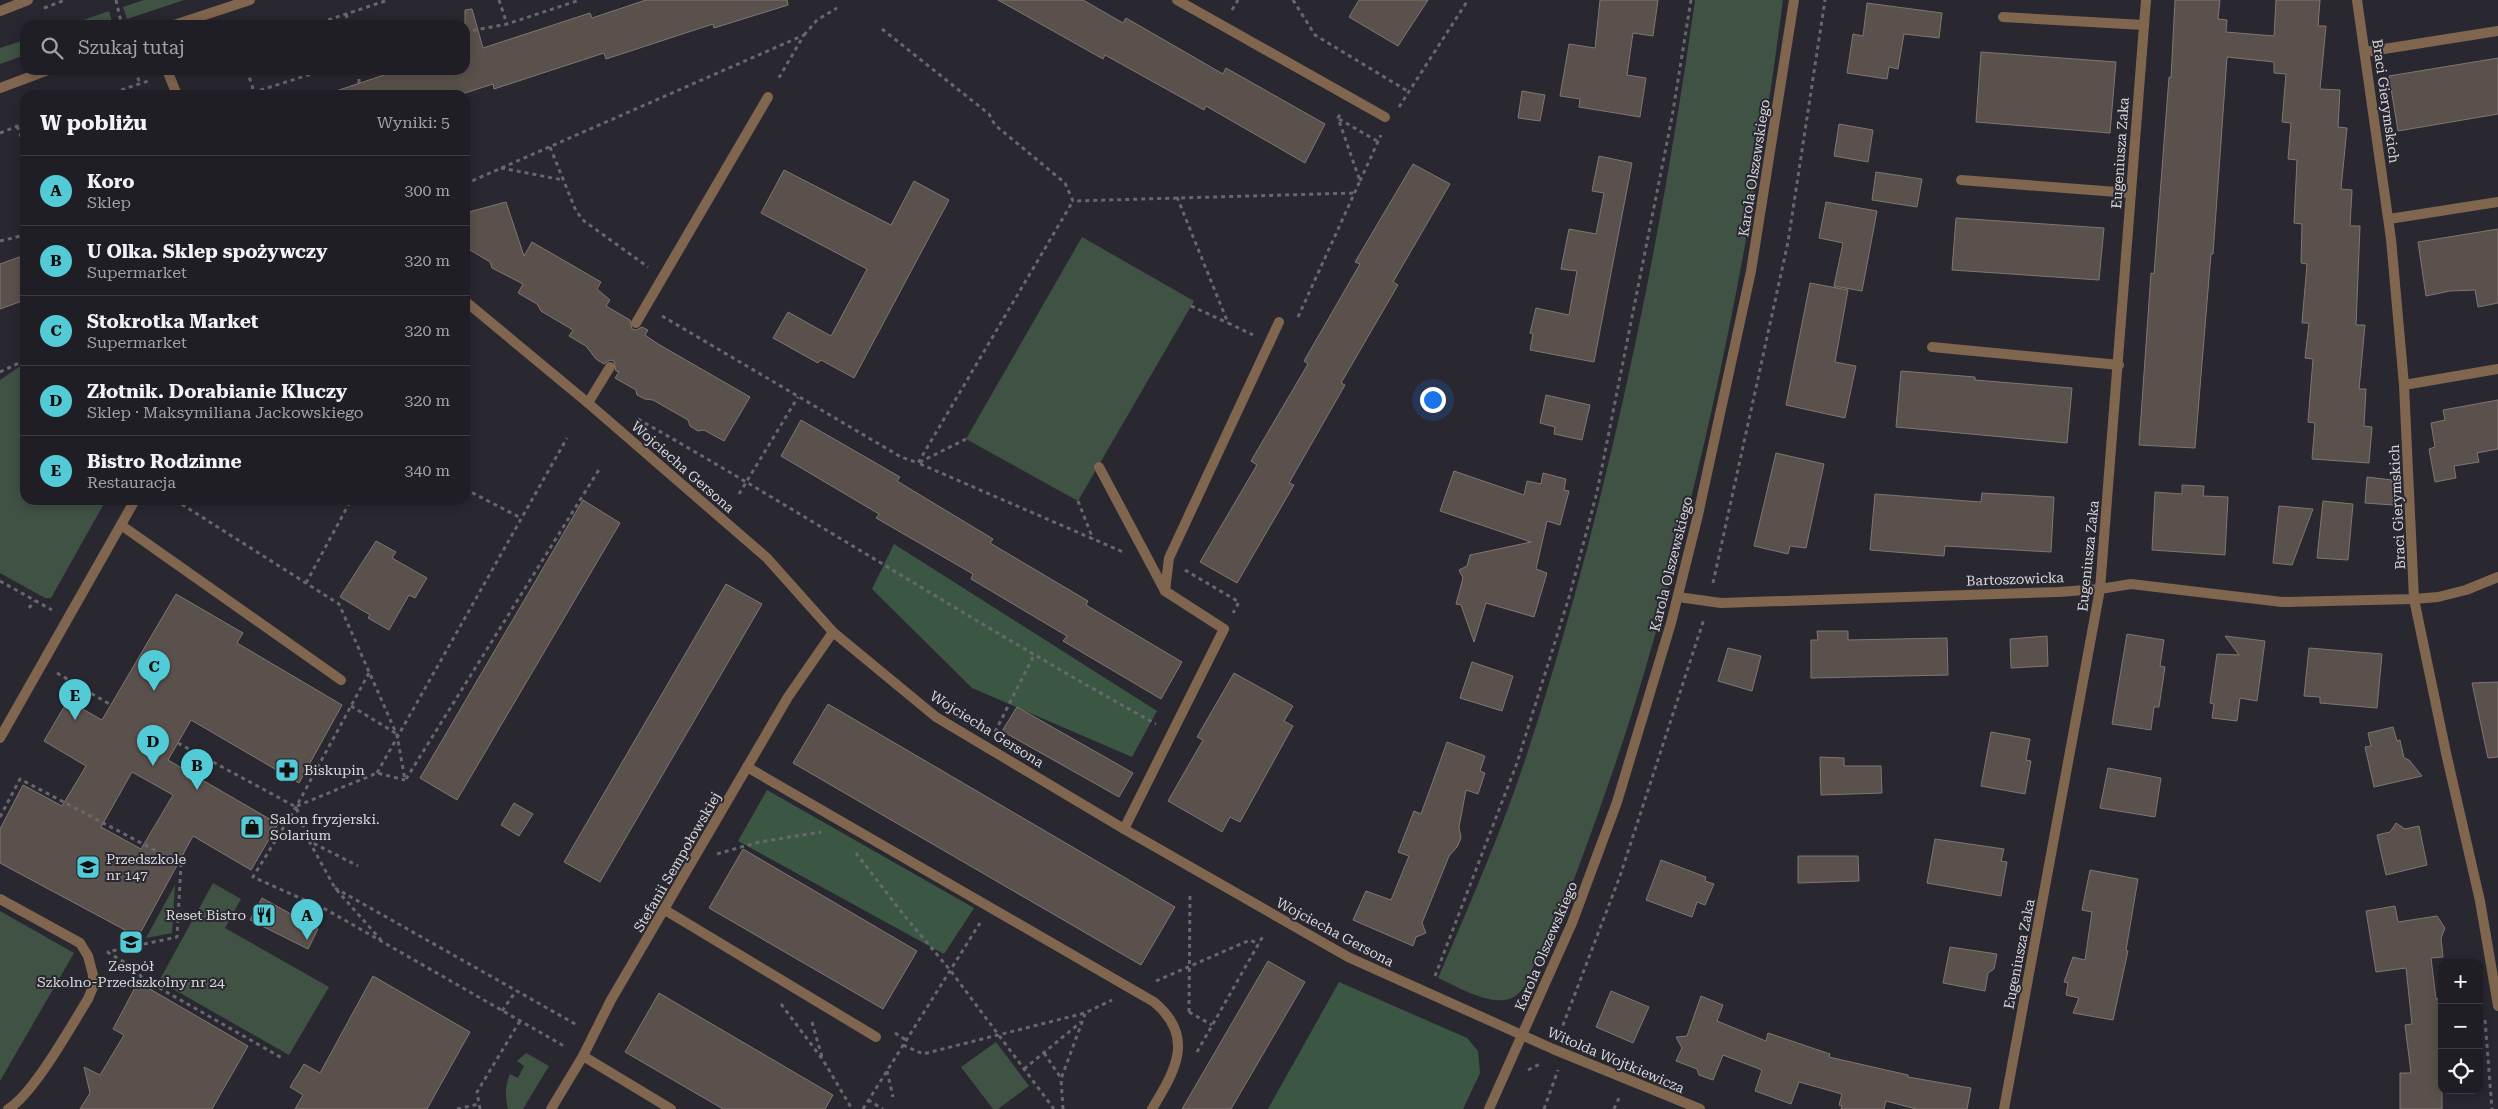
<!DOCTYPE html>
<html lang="pl">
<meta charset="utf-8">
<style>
body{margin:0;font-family:"Roboto Serif",serif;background:#27272d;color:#f1f3f6}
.controls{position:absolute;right:15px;bottom:15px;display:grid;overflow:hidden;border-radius:10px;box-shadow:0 2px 12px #0003}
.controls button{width:45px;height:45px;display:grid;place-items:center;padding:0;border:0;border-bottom:1px solid #3c3c42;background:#1f1e25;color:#f1f3f6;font:25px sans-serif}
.you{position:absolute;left:1432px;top:399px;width:18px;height:18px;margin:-12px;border:4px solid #fff;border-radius:50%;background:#1a73e8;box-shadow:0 0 0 8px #1a73e833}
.badge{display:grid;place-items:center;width:32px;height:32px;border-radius:50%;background:#52cbd7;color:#111;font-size:16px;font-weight:700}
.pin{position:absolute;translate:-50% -41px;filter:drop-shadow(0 1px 2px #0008)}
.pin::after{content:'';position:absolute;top:26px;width:18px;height:15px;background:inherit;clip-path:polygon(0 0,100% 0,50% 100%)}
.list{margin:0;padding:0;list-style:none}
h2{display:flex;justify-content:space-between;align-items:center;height:65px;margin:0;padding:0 20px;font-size:21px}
h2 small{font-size:16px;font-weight:400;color:#a1a2a7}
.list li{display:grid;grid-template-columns:32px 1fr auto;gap:15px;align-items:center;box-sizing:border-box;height:70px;padding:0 20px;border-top:1px solid #3c3c42}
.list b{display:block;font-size:19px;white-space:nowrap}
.list p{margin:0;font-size:16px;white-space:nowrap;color:#a1a2a7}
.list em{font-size:16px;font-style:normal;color:#a1a2a7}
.icon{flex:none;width:28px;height:28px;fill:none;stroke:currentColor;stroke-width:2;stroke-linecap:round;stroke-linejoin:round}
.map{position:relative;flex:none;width:2498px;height:1109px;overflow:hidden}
.search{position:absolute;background:#1f1e25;box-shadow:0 2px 12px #0003;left:20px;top:20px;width:450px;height:55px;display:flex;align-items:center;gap:12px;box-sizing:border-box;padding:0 18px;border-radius:15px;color:#a1a2a7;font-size:19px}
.panel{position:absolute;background:#1f1e25;box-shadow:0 2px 12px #0003;left:20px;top:90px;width:450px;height:415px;border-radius:15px}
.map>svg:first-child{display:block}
</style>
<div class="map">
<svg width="2498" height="1109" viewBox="0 0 2498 1109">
<rect width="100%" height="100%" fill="#292831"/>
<g fill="#3f5244">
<path d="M144,0H184L127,19L123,7Z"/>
<path d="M1695,0H1783C1754,226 1709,451 1645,670C1616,769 1580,866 1542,962L1536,960C1531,971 1527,986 1518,994C1498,1012 1459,987 1438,978C1470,904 1503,828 1528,751C1607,507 1659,254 1695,0Z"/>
<path d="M109,11L113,25H69Z"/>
<path d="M25,40V55L0,64V48Z"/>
<path d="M1082,237L1194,301L1078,501L966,439Z"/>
<path d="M25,363V500H106L51,598H45L0,573V380Z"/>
<path d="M213,883L241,899L225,928L329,987L289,1055L159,981Z"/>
<path d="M175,885L172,933L146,938Z"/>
<path d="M0,911L74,953L0,1081Z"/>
<path d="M996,1042L1029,1086L998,1109H993L961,1067Z"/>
<path d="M526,1053L549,1066L523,1109H508C505,1097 505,1085 510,1074L518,1078L524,1066L517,1061Z"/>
</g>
<g fill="#3b5743">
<path d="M894,544L1157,711L1132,757L972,688L872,589Z"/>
<path d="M767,790L974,908L944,954L738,841Z"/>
<path d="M1339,982L1467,1038L1478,1051L1480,1073L1463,1109H1268Z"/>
</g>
<g fill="#5b514c" stroke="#807670" fill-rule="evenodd">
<path d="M646,0H787L788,5L714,28L713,24L606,59L604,53L494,89L493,84L459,95H337L336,91L399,70H465V10L472,9L483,48L590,13L592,18Z"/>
<path d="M998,0H1083L1123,23L1126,18L1223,74L1226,68L1325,124L1305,163L1206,106L1204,110L1105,55L1103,59Z"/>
<path d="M1359,0H1428L1398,46L1349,17Z"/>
<path d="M1600,0H1658L1653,36L1633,33L1627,75L1646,78L1640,117L1579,107L1580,99L1560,96L1569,44L1595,48Z"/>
<path d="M2175,0H2220L2218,19L2227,20L2226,32L2274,36L2276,0H2320L2318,26H2326L2320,89L2340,90L2338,127L2347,128L2341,189L2352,190L2350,226H2360L2356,325H2365L2359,389H2366L2364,426L2372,427L2369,463L2312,459L2315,423L2308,422L2313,359L2305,358L2309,323H2302L2307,264L2301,263L2302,224L2294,223L2297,160L2288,159L2291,123L2282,122L2286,74L2274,73V62L2227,57L2213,254H2211L2195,448L2139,445L2151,273L2154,274L2169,77L2171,78Z"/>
<path d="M1867,3L1942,13L1939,38L1904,34L1898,69L1889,67L1887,79L1847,73L1853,34L1863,36Z"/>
<path d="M1981,52L2116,62L2110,133L1976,122Z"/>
<path d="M2498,58V114L2398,131L2389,76Z"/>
<path d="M1522,91L1545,95L1540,121L1518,118Z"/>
<path d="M1839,124L1873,130L1868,162L1834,156Z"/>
<path d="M1599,156L1632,163L1594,362L1530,350L1533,334L1530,333L1536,308L1569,315L1577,271L1561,269L1569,229L1596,234L1604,193L1592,191Z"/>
<path d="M1413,164L1450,184L1393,282L1398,285L1341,383L1345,385L1289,483L1294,485L1237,583L1200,562L1257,465L1251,461L1308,364L1304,361L1360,264L1355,262Z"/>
<path d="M784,170L891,225L914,181L949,200L854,378L821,360L818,363L773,338L788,312L831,336L867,269L761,213Z"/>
<path d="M1876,172L1922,179L1917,207L1872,200Z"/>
<path d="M506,202L524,256L532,242L601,282L597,289L610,300L606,306L630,320L632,329L636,330L642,327L648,330L645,335L658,344L750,397L724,441L704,430L698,431L690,426L688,420L653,400L645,399L637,395L636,390L615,378L619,372L616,371L614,361L610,360L604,364L596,359L586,346L569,336L573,330L541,311L537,304L518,293L523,284L492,268L490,262L465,247V213Z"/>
<path d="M1826,202L1877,211L1862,291L1834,286L1843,243L1819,238Z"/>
<path d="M1956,218L2104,228L2099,280L1952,270Z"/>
<path d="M2498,229V303L2478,307L2475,290L2450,291L2426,296L2418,242Z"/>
<path d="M25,255V300L0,309V264Z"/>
<path d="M1810,283L1848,290L1835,362L1856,366L1845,418L1786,405Z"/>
<path d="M1901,371L1975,377V380L2072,388L2067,443L1896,427Z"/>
<path d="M1546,395L1590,405L1582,440L1554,434L1555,427L1540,423Z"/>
<path d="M2498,400V449L2477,453L2479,462L2454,466L2456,478L2435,482L2429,449L2435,447L2431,423L2445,420L2443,410Z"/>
<path d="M801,420L900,477L897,481L993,539L990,543L1088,601L1086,605L1182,662L1161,699L1063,641L1067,636L971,579L973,574L876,518L879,514L781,456Z"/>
<path d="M1776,453L1824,464L1806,548L1790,546L1788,554L1754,546Z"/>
<path d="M1454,471L1524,495L1527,481L1541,484L1543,473L1566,479L1564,490L1569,491L1560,525L1547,521L1536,569L1547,573L1534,617L1486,603L1474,642L1461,605L1456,604L1463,578L1459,570L1467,566L1470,555L1531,542L1440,511Z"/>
<path d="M2367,477L2392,480L2393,505L2365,503Z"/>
<path d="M2182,485L2204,486L2203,496L2228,497L2225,555L2152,550L2155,492L2182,494Z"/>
<path d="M1982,493L2054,497L2051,552L1945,546L1944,556L1870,550L1875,494L1981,502Z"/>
<path d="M583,500L620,523L457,800L420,778Z"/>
<path d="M2323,501L2353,504L2348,560L2317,558Z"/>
<path d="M2279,506L2313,509L2292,565L2273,563Z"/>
<path d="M376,541L396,552L392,558L427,578L415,598L409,595L389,630L368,618L370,615L340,597Z"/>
<path d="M726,584L762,604L600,882L564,862Z"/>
<path d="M176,594L243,633L237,643L342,705L299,783L191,720L168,760L278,824L251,870L193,836L138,937L0,863V829L23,785L62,806L86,766L44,741L64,707L74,704L102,720ZM132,772L173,795L141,849L101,827Z"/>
<path d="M1817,631H1848V640L1947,638L1948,675L1811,678V640H1818Z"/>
<path d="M2127,634L2164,640L2160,666L2165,667L2159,707H2154L2151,730L2112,724Z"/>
<path d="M2047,636L2048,666L2011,668L2010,639Z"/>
<path d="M2225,636L2265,641L2257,701L2240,698L2237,721L2212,718L2214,704L2210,703L2217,654L2239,655Z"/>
<path d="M1728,648L1761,656L1752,691L1718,681Z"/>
<path d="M2309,648L2382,654L2377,708L2320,703V697L2304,696Z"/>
<path d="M1472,662L1513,676L1502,711L1460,698Z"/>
<path d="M1234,673L1293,706L1284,721L1293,726L1240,822L1230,817L1222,832L1168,801L1203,740L1197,737Z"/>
<path d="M2498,682V757L2488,758L2472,683Z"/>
<path d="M828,704L1175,907L1141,965L793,763Z"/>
<path d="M1017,707L1133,773L1119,797L1002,731Z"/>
<path d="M2393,727L2397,741L2400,740L2404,758L2409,760L2422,776L2374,787L2365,747L2371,746L2368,733Z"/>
<path d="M1991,732L2030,739L2026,760L2031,761L2025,794L1981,786Z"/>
<path d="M1447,742L1485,756L1480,771L1485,773L1478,794L1466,790L1459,827L1461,838L1457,847L1449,856L1422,923L1426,933L1416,937L1413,946L1353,920L1366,891L1391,900L1409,856L1398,852L1414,811L1421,814Z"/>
<path d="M1820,757L1844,758V766H1881L1882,793L1821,795Z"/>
<path d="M2108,768L2161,778L2155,817L2100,808Z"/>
<path d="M514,803L533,814L519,836L501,825Z"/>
<path d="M2396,823L2405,829L2419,826L2427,865L2386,875L2377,835L2390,832Z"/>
<path d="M1935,839L2004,849L2001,861L2007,862L2001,896L1927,883Z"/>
<path d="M743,849L917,951L883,1009L709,908Z"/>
<path d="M1798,856H1858L1859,881L1798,883Z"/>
<path d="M1661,860L1706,877L1705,881L1714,884L1705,905L1697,902L1692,917L1646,900Z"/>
<path d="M2090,870L2138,879L2126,950L2128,951L2113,1020L2073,1013L2079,998L2066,995L2068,983L2064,982L2073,957L2085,960L2092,912L2082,910Z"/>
<path d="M262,898L318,929L308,949L250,920Z"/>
<path d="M2395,906L2398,922L2437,916L2445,928L2441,938L2443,957L2431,958L2436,999L2442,998V1109H2400V1073H2411L2405,1025L2412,1024L2406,968L2376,972L2366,911Z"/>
<path d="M1950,947L1997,954L1994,969L1988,973L1985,991L1943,983Z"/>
<path d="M1268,961L1305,982L1277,1030L1231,1109H1182Z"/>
<path d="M373,976L470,1032L427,1109H295L303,1095L290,1087L304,1064L320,1073Z"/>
<path d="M138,982L248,1046L212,1109H80L90,1093L84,1067L100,1075L124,1035L113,1029Z"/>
<path d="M1611,991L1649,1007L1633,1043L1596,1027Z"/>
<path d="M659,993L833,1095L825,1109H723L625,1052Z"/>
<path d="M1701,996L1723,1005L1717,1021L1766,1041L1768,1033L1830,1054L1829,1057L1908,1075V1077L1971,1088L1967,1109H1916L1886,1101L1884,1109H1841L1842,1106L1839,1105L1842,1094L1799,1082L1791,1104L1755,1091L1762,1070L1723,1055L1713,1080L1699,1075L1697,1069L1676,1061L1682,1048L1676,1037L1687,1036Z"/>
</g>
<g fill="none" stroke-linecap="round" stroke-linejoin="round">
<g stroke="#68676f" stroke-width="3" stroke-dasharray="4 4" stroke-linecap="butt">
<path d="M116,0L121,22"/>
<path d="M499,0L507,24"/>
<path d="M1293,0L1315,35L1409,92"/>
<path d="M44,8L65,0"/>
<path d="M1232,10L1238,0"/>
<path d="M346,14L349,25"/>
<path d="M313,25L388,0"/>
<path d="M882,29L989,114L995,125L1065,183L1073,201L1355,193"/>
<path d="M465,32L507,24L580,0"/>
<path d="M804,35L817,20L837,8"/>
<path d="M135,70L140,84"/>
<path d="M247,70L254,92"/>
<path d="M359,83V70"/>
<path d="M106,95L151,80"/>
<path d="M245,95L324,70"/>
<path d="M1399,107L1468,0"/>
<path d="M1339,119L1377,141"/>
<path d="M17,126L25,147"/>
<path d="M0,133L25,123"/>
<path d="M550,147L576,211L584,221L648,267"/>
<path d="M501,168L563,180"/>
<path d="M1360,181L1381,135"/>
<path d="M465,184L804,35L777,81"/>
<path d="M1177,197L1228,323L1253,335"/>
<path d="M0,241L25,235"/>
<path d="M1191,306L1228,323"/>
<path d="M662,316L901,457L918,463L1073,201"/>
<path d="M1298,317L1360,181L1338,118L1340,114"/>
<path d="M0,372L25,360"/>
<path d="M638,419C812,518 980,627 1156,724"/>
<path d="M966,439L918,463L1123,552"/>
<path d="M465,489L521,518"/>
<path d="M739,494L798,397"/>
<path d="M175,500L339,604L397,735L405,780"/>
<path d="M1078,501L1093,539"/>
<path d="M1185,570L1239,602L1233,613"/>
<path d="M0,581L52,610"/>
<path d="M306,583L351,500"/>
<path d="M1713,583L1788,242L1825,0"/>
<path d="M29,608L35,601"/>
<path d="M57,673L111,705"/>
<path d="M369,673L296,807L253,877L327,910L564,1046"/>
<path d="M351,706L397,734"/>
<path d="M995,732L1034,655"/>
<path d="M178,743L296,807L309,841L358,866"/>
<path d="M377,773L567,438"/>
<path d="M406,779L600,468"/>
<path d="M297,806L377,773L405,780"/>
<path d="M0,817L20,779L181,864L177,937L107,952"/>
<path d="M309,841L335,888L381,940"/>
<path d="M856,853L903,914L950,970L1054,1109"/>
<path d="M717,854L759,842L821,832"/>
<path d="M335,888L577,1025"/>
<path d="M107,952L136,969L142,978L282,1058"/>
<path d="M1435,976L1517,763L1570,594L1597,492L1672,117L1691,0"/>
<path d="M1156,981L1250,940L1259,944"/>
<path d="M781,1004L823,1060L852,1109"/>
<path d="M502,1011L516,991"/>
<path d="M1189,1012L1190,893"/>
<path d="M1189,1012L1212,1025"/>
<path d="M2485,1020L2492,1109"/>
<path d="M812,1022L822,1057"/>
<path d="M895,1033L906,1040"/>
<path d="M1560,1033L1620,876L1704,619"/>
<path d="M903,1045L923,1054L1085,1013L1112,1000"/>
<path d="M1197,1052L1263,936"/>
<path d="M1044,1053L1061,1078"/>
<path d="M1024,1069L1081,1022"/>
<path d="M1528,1070L1540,1064"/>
<path d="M887,1071L893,1097"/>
<path d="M868,1100L883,1109"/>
<path d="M457,1109L479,1104"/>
<path d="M480,1109L477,1092L520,1021"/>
<path d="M863,1109L980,923"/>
<path d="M1063,1109L1061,1079L1085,1014"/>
<path d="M1544,1109L1558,1070"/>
<path d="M1614,1109L1620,1096"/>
</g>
<g stroke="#80654f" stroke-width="10">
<path d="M1177,0L1385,117"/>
<path d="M0,11L28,0"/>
<path d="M2003,17L2144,25"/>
<path d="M2365,52L2498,31"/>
<path d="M167,70L177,95"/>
<path d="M1961,180L2130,193"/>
<path d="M2389,219L2498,202"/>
<path d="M636,323L768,97"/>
<path d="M1932,347L2119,365"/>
<path d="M2404,385L2498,369"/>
<path d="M588,403L610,367"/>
<path d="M1099,467L1165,591"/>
<path d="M121,525L341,680"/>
<path d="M1678,597L1721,603L2058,592L2100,589L2131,584L2282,602L2414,599L2438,597L2466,590L2498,577"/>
<path d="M747,767L1154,1002C1196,1037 1175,1071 1152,1109"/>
<path d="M1124,829L1224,629L1165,591L1169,558L1279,322"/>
<path d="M0,899L80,943L88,956L93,975V987L88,999C71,1026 33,1095 8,1109"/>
<path d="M665,910L876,1037"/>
<path d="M583,1056L671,1109"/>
</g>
<g stroke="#80654f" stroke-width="10">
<path d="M2357,0L2391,239L2404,385L2414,599L2446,753L2480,901L2498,1006"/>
<path d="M465,301L588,403L767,558L833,632L936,717L1124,829L1348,957L1553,1049L1700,1109"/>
<path d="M0,738L135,500"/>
<path d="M551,1109L583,1056L611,1000L788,697L833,632"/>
<path d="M2004,1109L2100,589L2146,0"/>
</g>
<g stroke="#80654f" stroke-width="10">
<path d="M174,25L250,0"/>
<path d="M0,88L48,70"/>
<path d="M1489,1109L1572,923L1617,802L1671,623L1698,515L1751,271L1794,0"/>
</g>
</g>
<defs>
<g id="pharmacy-square" transform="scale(1.25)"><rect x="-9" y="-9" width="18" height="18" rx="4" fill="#52cbd7" stroke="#292831"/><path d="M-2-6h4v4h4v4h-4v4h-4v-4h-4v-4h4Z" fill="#111"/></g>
<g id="shop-square" transform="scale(1.25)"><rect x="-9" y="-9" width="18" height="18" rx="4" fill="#52cbd7" stroke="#292831"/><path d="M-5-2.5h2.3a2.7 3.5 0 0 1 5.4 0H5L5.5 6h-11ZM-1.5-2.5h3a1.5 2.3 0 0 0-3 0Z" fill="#111"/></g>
<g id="school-square" transform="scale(1.25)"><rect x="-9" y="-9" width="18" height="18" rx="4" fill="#52cbd7" stroke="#292831"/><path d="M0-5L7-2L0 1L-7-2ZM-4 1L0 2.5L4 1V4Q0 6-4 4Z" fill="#111"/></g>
<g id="restaurant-square" transform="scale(1.25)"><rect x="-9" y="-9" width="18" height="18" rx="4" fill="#52cbd7" stroke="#292831"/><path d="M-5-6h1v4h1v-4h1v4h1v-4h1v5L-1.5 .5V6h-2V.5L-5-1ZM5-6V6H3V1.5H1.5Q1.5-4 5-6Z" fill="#111"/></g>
</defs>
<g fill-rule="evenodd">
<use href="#pharmacy-square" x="287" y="770"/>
<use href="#shop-square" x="252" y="827"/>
<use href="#school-square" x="88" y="867"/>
<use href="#restaurant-square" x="264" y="915"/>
<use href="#school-square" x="131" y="942"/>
</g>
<g text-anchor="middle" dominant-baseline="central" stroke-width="4" stroke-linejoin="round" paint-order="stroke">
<g font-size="14" fill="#d9d8dd" stroke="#292831">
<text transform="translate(2386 101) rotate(82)">Braci Gierymskich</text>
<text transform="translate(2120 153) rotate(-86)">Eugeniusza Zaka</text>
<text transform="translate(1754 168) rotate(-81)">Karola Olszewskiego</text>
<text transform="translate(683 467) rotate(41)">Wojciecha Gersona</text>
<text transform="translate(2397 507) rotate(-93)">Braci Gierymskich</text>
<text transform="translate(2088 556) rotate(-84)">Eugeniusza Zaka</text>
<text transform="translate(1671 564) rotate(-76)">Karola Olszewskiego</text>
<text transform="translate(2015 579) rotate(-2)">Bartoszowicka</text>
<text transform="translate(987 729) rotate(32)">Wojciecha Gersona</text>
<text transform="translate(677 862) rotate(-60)">Stefanii Sempołowskiej</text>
<text transform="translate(1335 932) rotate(28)">Wojciecha Gersona</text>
<text transform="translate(1546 946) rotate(-67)">Karola Olszewskiego</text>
<text transform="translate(2019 954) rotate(-79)">Eugeniusza Zaka</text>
<text transform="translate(1616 1060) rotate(23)">Witolda Wojtkiewicza</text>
</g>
<g font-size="14" fill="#d9d8dd" stroke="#292831" text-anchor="start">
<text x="304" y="770">Biskupin</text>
<text x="270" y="819">Salon fryzjerski.<tspan x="270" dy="16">Solarium</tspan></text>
<text x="106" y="859">Przedszkole<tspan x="106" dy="16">nr 147</tspan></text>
<text x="246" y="915" text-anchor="end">Reset Bistro</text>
<text x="131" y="966" text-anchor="middle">Zespół<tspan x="131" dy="16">Szkolno-Przedszkolny nr 24</tspan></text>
</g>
</g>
</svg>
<div class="controls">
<button>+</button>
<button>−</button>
<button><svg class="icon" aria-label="locate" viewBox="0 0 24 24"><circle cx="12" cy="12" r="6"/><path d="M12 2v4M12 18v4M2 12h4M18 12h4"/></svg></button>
</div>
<div class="you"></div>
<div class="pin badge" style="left:307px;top:940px">A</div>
<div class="pin badge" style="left:197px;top:790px">B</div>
<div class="pin badge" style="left:154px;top:691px">C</div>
<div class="pin badge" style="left:153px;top:766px">D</div>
<div class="pin badge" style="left:75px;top:720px">E</div>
<div class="search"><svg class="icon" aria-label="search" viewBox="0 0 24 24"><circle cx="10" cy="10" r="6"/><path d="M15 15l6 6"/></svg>Szukaj tutaj</div>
<section class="panel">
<h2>W pobliżu<small>Wyniki: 5</small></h2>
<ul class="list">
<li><span class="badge">A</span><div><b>Koro</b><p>Sklep</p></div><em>300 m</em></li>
<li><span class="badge">B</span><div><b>U Olka. Sklep spożywczy</b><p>Supermarket</p></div><em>320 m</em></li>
<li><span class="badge">C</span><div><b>Stokrotka Market</b><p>Supermarket</p></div><em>320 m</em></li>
<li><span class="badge">D</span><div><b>Złotnik. Dorabianie Kluczy</b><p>Sklep · Maksymiliana Jackowskiego</p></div><em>320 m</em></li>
<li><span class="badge">E</span><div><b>Bistro Rodzinne</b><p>Restauracja</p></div><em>340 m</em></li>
</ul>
</section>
</div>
